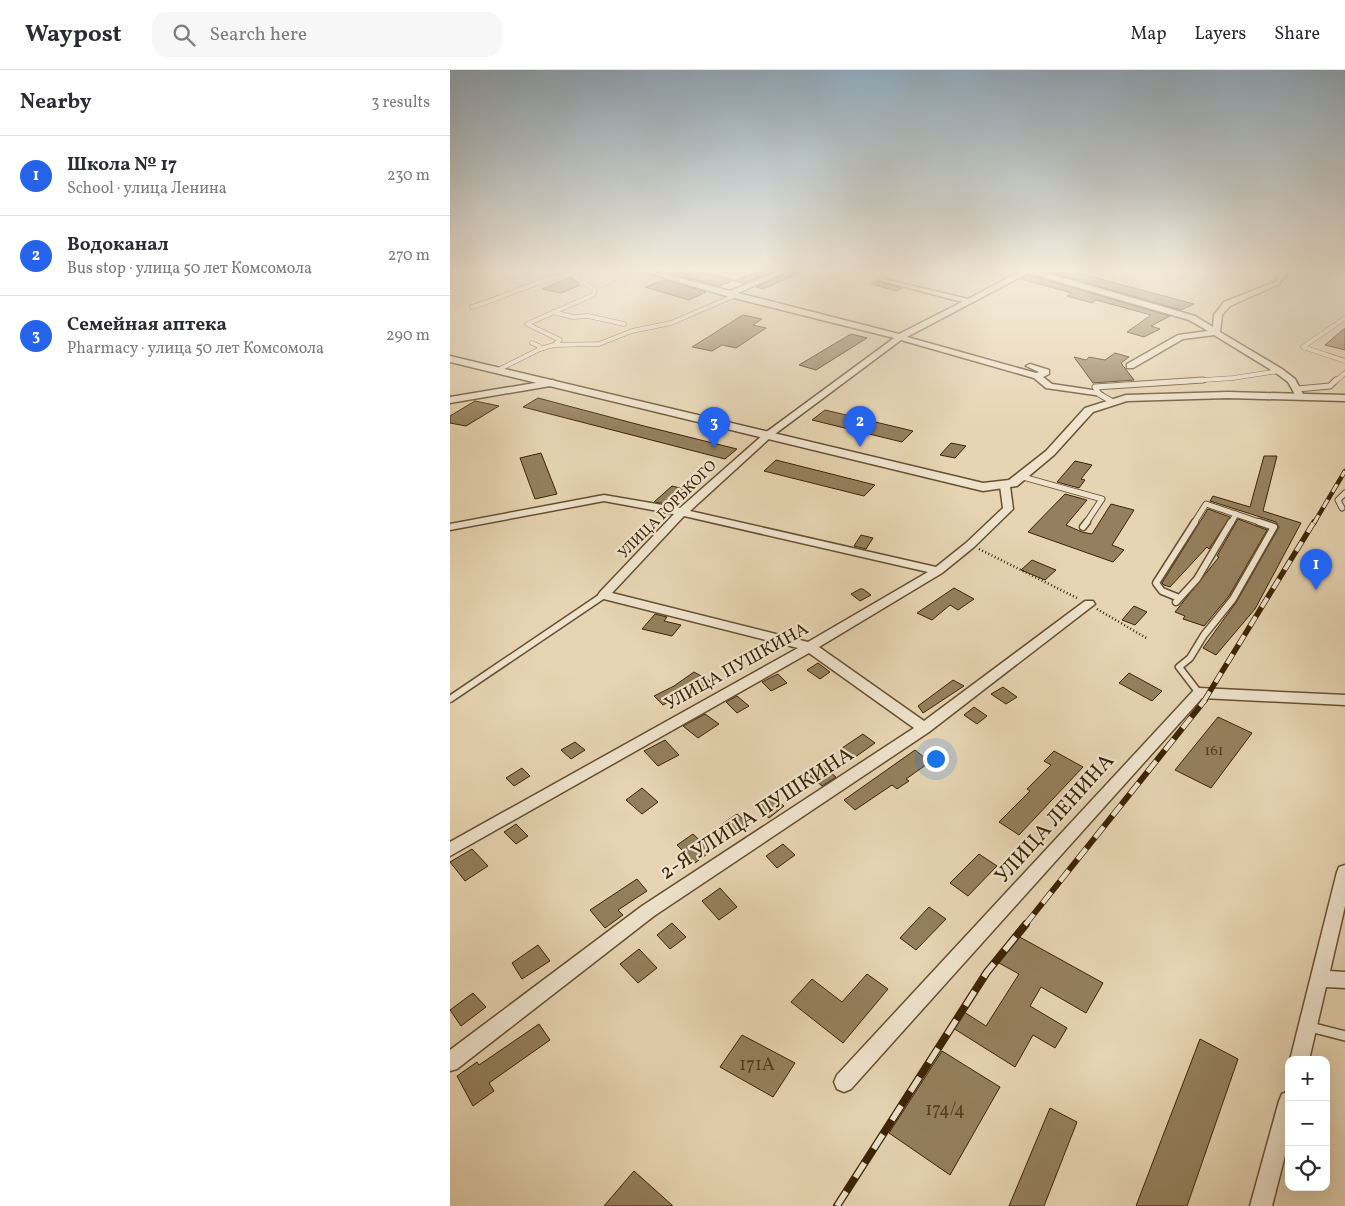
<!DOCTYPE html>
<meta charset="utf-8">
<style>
body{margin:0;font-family:Vollkorn,serif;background:#f7f7f7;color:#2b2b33}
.controls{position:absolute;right:15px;bottom:15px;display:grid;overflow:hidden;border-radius:10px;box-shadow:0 5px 20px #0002}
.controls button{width:45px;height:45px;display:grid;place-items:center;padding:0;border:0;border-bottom:1px solid #e1e1e2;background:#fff;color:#2b2b33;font:25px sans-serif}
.you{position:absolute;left:485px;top:688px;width:18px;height:18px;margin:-12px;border:4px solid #fff;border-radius:50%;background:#1a73e8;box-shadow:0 0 0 8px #1a73e833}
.badge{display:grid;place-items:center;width:32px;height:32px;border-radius:50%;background:#2563eb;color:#fff;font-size:16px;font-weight:700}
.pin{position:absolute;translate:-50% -41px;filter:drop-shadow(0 1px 2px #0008)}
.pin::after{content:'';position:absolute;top:26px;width:18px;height:15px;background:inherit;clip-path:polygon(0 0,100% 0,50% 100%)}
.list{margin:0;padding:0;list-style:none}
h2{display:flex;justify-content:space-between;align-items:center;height:65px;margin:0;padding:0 20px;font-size:21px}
h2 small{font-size:16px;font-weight:400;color:#7c7c81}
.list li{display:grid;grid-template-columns:32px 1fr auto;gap:15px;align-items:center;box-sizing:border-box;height:80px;padding:0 20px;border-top:1px solid #e1e1e2}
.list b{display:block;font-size:19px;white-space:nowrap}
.list p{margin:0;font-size:16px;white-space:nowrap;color:#7c7c81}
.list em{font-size:16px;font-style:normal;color:#7c7c81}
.icon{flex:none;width:28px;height:28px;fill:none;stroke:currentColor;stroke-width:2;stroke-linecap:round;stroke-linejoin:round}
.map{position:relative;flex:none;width:895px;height:1136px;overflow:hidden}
header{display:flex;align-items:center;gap:30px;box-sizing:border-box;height:70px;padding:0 25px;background:#fff;border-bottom:1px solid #e1e1e2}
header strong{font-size:24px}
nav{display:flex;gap:28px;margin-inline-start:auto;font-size:18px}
.search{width:350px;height:45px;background:#f7f7f7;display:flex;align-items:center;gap:12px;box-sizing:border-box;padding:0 18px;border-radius:15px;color:#7c7c81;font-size:19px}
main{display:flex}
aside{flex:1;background:#fff}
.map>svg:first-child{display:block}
</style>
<header>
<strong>Waypost</strong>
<div class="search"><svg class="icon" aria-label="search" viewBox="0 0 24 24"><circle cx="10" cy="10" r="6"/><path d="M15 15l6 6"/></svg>Search here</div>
<nav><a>Map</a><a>Layers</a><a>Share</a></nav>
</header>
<main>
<aside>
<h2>Nearby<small>3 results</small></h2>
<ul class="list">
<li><span class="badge">1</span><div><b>Школа № 17</b><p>School · улица Ленина</p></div><em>230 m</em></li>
<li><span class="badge">2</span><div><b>Водоканал</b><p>Bus stop · улица 50 лет Комсомола</p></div><em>270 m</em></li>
<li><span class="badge">3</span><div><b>Семейная аптека</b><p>Pharmacy · улица 50 лет Комсомола</p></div><em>290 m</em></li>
</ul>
</aside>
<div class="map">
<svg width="895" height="1136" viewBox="0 0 895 1136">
<rect width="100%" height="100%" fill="#e6d4b2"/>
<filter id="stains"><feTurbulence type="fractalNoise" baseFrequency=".004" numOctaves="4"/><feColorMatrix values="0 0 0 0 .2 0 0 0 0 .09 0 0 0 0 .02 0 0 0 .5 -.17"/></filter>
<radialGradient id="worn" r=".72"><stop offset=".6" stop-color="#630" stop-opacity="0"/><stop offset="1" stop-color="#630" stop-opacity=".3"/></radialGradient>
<g fill="#94805e" stroke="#3c2404">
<path d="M241,199L284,210L270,216L225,205Z"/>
<path d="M313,199H330L294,213L284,211Z"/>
<path d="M344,199L357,200L313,219L306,217Z"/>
<path d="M589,199H613L744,234L731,240Z"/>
<path d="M578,205L720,246L701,256L710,259L694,267L677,262L701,245L646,230L642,233L617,226L622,223L571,209Z"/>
<path d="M121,207L130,215L111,223L92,219Z"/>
<path d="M214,210L256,222L239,230L195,217Z"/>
<path d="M427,211L429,212L452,218L447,221L421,214Z"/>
<path d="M293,245L312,249L303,255L316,258L286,278L272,275L262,281L242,277Z"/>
<path d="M895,258V280L875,275Z"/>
<path d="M401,264L417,268L366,300L349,295Z"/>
<path d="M665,283L679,287L671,293L684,310L643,313L624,287L636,290L639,287L655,290Z"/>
<path d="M88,328L194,356L287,379L275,389L73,337Z"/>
<path d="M25,331L49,336L16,356L0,353V346Z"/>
<path d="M375,340L463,361L452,372L362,350Z"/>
<path d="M501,373L516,376L505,388L490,385Z"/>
<path d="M91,383L107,424L85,429L70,388Z"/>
<path d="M814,386H827L813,441L851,453L805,539L766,585L753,578L787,531L829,457L826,452L760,431L763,426L800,437Z"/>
<path d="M326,390L425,415L414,426L314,401Z"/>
<path d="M625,391L642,395L631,409L635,410L629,418L607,412Z"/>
<path d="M222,416L234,419L218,434L204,432Z"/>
<path d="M615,424L637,430L616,455L632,462L642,464L661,434L684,440L662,475L674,480L663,492L578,462Z"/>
<path d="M758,439L780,447L759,479L757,477L720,517L714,515L712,513Z"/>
<path d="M788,449L817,460L779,526L754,556L733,549L735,546L725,542L769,487L767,486Z"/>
<path d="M411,465L423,468L416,479L404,476Z"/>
<path d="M582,490L606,500L595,510L571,500Z"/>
<path d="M504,518L524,529L508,540L500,535L482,550L467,543Z"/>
<path d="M410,519H413L421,525L410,531L401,524Z"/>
<path d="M684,536L697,542L685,555L672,550Z"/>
<path d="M205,544L217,547L214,551L231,555L222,566L192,559Z"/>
<path d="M368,593L380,602L370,609L357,600Z"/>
<path d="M244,602L260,611L247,621L243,619L213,635L204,626L224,616Z"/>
<path d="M679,603L712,621L702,631L669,613Z"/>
<path d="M328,604L337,613L321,621L312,612Z"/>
<path d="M503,610L514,616L473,643L468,636Z"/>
<path d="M553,617L567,627L556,634L541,624Z"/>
<path d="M287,626L299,636L287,643L276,632Z"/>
<path d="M524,637L537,646L527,654L514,645Z"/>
<path d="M255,644L269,654L248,668L233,656Z"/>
<path d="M768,647L802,663L761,718L725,700Z"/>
<path d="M413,664L425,673L401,690L389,680Z"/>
<path d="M215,670L229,685L208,696L194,681Z"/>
<path d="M125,672L135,680L121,689L111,680Z"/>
<path d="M465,680L480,692L456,709L459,711L447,719L442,715L405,740L394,730Z"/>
<path d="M604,681L633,697L569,765L549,752L580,721L577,719L601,695L594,691Z"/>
<path d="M371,695L386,707L372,716L358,704Z"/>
<path d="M72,698L80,706L64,716L56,708Z"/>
<path d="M192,718L208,732L192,744L176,730Z"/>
<path d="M322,726L334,736L319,748L307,738Z"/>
<path d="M287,744L300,755L285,766L272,754Z"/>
<path d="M66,754L78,766L66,774L54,762Z"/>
<path d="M243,764L261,781L245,793L227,775Z"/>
<path d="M333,774L345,785L327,798L316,786Z"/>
<path d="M22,779L38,796L15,811L0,792Z"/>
<path d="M529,784L547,796L518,826L500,813Z"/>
<path d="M187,809L197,821L168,840L173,845L155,858L140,840Z"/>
<path d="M270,818L287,837L269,850L252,831Z"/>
<path d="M479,837L496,849L466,880L450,868Z"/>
<path d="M222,853L236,867L220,879L207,865Z"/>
<path d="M568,866L653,913L636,943L591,917L580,936L617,958L605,978L583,965L565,997L503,958L514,942L536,956L569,904L549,893Z"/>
<path d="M88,875L100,891L72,909L62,893Z"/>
<path d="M189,879L207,898L188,913L170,894Z"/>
<path d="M417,904L438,919L393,973L341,932L362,909L392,932Z"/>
<path d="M23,923L36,937L11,956L0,940Z"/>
<path d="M89,954L100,970L39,1013L44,1021L23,1036L7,1006L27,992L29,995Z"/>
<path d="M292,965L345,993L323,1027L270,997Z"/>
<path d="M750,969L788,989L737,1136H686Z"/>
<path d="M492,981L550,1017L500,1105L439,1063Z"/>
<path d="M600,1038L627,1052L594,1136H559Z"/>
<path d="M184,1101L223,1136H154Z"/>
</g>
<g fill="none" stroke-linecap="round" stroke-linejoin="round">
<g stroke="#665030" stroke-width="5">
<g id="service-far3">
<path d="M22,237C57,226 93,208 128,201"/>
<path d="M103,242L123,247L138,246L174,254"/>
<path d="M895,248L853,277L895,291"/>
<path d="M82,273L89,276L90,279"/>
<path d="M105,274L110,270L77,254L143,225L145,220L125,207L132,199"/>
<path d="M48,300L90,279L104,275L149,274L182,261L221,253L286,225"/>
<path d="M725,312L783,308L829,301"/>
<path d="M885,312L895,303"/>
</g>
</g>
<g stroke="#665030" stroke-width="7">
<g id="service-far2">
<path d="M847,319L880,316L886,310"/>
<path d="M663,332L649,324L645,317L753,310"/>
<path d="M573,407L652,429L636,453"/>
<path d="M892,438L888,430L895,423"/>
<path d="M744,453L756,434L812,453"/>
<path d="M781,453L786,444"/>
</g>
</g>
<g stroke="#665030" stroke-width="9">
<g id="service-far1">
<path d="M633,457L637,452"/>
<path d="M729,528L712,521L706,513L745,452"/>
<path d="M726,532L747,509L781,452"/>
<path d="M749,623L729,597L740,588L754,565L783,529L824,457L809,452"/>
<path d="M0,629L154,525"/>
</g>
</g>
<g stroke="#665030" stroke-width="12">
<path id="service" d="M860,957L895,966"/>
</g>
<g stroke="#665030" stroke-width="3">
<g id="minor">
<path d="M184,199H194L280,221L334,199H342L288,223L449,264L512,232L429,210V208L518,229L571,201L569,199H583L745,246L763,257L764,245L774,232L825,212L835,199H841L829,214L780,236L772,245L770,262L832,299L845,309L854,326L847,328L838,312L826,303L764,265L733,269L683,298H677V294L728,265L758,261L739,250L578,203L457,267L586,303L589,302L576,296L580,294L599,300V304L593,307L602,314L649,321L653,324L652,326L596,318L584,308L451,270L321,367L240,441L486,497L516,473L553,438L550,416L555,413L560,416L563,439L524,477L492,503L369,577L474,651L635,531H643L645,534L479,662L204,846L7,999L0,1001V980L192,836L464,658L359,583L0,786V772L348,578L150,528L148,525L150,522L224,444L154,431L0,460V454L154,425L230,438L315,363L444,268L276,226ZM234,446L478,502L358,572L162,523Z"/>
<path d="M103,310L107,313L106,315L0,333V327Z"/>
<path d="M749,618L895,625V635L752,628L401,1019L394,1022L387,1019L384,1012L387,1005L744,620Z"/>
<path d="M895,795V836L880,901L895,902V918L876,917L859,990H840L887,802L889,797Z"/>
<path d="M839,1021V1070L822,1136H800L829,1031L832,1024Z"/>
</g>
</g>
<g stroke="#665030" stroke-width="3">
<path id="tertiary" d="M0,286L533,413L559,410L596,381L635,338L676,325L778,322L895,325V331L778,328L677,331L643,342L604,385L567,416L533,421L0,292Z"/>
</g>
<path stroke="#3c2404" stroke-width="1" stroke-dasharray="0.5 1" stroke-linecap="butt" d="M152,218L166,211"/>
<g stroke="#3c2404" stroke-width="2.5" stroke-dasharray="1 2.5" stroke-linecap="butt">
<path d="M529,479L627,528"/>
<path d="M647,539L698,569"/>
</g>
<use href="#service-far3" stroke="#efe3cd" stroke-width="4"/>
<use href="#service-far2" stroke="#efe3cd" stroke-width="5"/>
<use href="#service-far1" stroke="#efe3cd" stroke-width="6"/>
<use href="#service" stroke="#efe3cd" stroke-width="9"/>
<use href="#minor" fill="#efe3cd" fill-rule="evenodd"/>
<use href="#tertiary" fill="#efe3cd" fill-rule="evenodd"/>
<g stroke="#3c2404" stroke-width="4.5">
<path id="rail-far3" d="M864,453L895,401"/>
</g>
<g stroke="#3c2404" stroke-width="5.5">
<path id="rail-far2" d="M754,631L864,452"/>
</g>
<g stroke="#3c2404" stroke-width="6">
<path id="rail-far1" d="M575,855L755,630"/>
</g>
<g stroke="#3c2404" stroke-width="8">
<path id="rail" d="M387,1136L537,902L576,854"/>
</g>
<use href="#rail-far3" stroke="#efe3cd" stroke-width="3" stroke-dasharray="9" stroke-linecap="butt"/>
<use href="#rail-far2" stroke="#efe3cd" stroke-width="4" stroke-dasharray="11" stroke-linecap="butt"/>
<use href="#rail-far1" stroke="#efe3cd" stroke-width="4.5" stroke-dasharray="14" stroke-linecap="butt"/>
<use href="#rail" stroke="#efe3cd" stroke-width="5.5" stroke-dasharray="17" stroke-linecap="butt"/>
</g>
<linearGradient id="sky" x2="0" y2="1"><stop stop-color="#90a9bb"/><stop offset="0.56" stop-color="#f4ecdc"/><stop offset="1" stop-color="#f4ecdc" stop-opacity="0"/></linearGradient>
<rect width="895" height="358" fill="url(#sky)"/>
<g text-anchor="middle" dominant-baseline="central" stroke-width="4.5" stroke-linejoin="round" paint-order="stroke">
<g font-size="15" fill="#3c2404" stroke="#efe3cd">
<text transform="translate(218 440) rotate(-45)">УЛИЦА ГОРЬКОГО</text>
</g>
<g font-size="15" fill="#523b1a">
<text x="764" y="681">161</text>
</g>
<g font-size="18" fill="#3c2404" stroke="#efe3cd">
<text transform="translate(287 597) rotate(-29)">УЛИЦА ПУШКИНА</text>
</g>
<g font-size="18" fill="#523b1a">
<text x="307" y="995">171А</text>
<text x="495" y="1040">174/4</text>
</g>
<g font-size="21" fill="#3c2404" stroke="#efe3cd">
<text transform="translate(307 744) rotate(-33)">2-Я УЛИЦА ПУШКИНА</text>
<text transform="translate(605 749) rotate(-48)">УЛИЦА ЛЕНИНА</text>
</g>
</g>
<rect width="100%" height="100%" filter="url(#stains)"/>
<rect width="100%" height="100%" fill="url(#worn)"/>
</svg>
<div class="controls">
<button>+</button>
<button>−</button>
<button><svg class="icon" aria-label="locate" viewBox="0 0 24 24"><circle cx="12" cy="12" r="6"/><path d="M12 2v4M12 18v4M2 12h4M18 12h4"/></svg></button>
</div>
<div class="you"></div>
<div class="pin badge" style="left:866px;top:520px">1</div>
<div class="pin badge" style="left:410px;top:377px">2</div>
<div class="pin badge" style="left:264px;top:378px">3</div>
</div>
</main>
